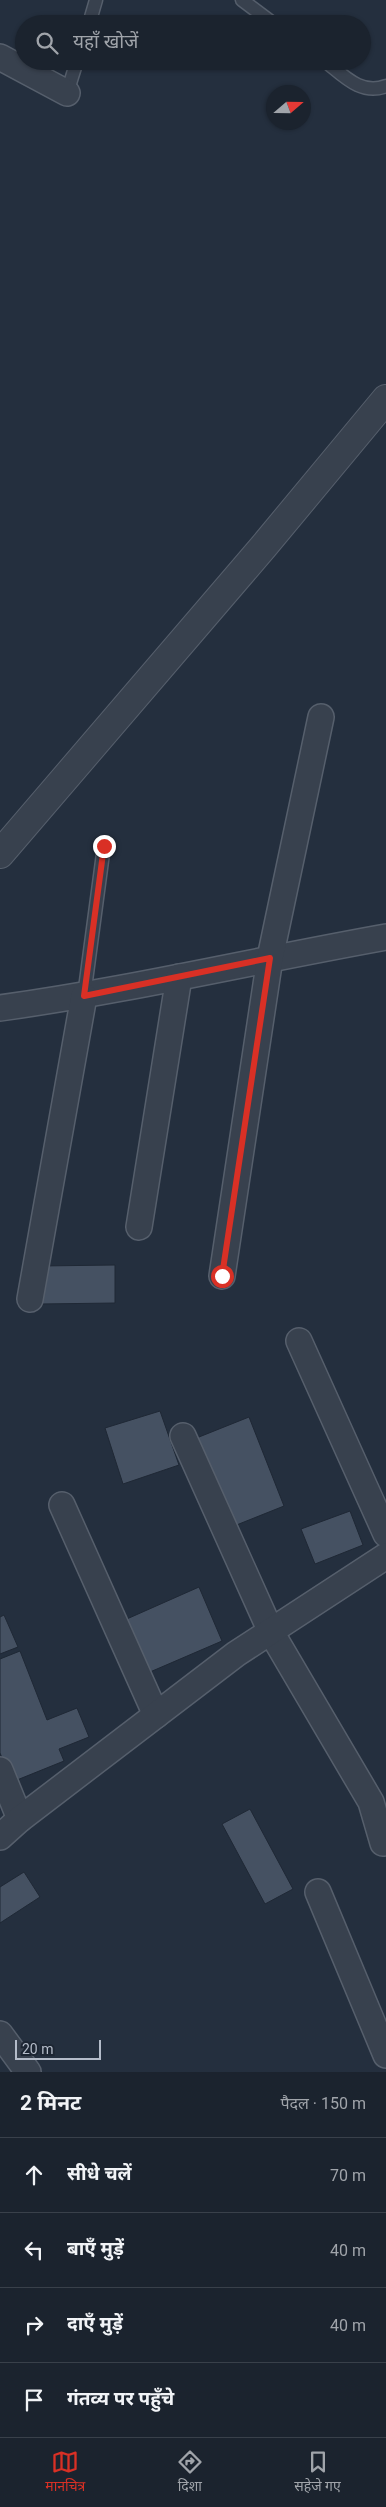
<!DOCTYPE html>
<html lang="hi">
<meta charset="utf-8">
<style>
body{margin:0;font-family:Roboto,"Noto Sans Devanagari",sans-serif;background:#282f3a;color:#f1f3f6}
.compass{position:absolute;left:266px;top:85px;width:45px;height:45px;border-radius:50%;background:#1b232e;box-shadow:0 1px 4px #0004;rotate:70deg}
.scale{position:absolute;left:15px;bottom:12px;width:86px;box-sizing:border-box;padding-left:5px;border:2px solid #b4bcc9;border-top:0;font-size:14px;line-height:18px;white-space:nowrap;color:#b4bcc9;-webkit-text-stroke:4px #1d2633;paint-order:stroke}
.stop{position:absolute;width:15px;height:15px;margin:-11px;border:4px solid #d93025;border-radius:50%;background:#fff}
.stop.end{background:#d93025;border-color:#fff;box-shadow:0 1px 5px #0008}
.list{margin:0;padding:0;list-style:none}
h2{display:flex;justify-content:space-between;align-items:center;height:65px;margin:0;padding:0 20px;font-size:21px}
h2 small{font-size:16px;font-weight:400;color:#a0a4aa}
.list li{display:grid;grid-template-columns:32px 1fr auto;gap:15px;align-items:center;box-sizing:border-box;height:75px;padding:0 20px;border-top:1px solid #39404a}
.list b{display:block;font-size:19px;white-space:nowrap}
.list em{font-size:16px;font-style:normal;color:#a0a4aa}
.icon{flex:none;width:28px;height:28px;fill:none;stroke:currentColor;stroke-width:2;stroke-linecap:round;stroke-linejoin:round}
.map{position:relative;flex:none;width:386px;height:2072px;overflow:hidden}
.search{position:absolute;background:#1b232e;box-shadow:0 1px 4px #0004;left:15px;right:15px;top:15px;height:55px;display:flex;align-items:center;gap:12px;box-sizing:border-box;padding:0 18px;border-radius:28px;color:#a0a4aa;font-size:19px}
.sheet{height:365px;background:#1b232e}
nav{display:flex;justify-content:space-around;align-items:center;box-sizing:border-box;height:70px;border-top:1px solid #39404a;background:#1b232e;font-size:14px;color:#a0a4aa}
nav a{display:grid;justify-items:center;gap:2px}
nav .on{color:#d93025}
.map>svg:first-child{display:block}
</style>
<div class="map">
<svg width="386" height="2072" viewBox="0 0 386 2072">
<rect width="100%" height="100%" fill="#242f3e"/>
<g fill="#455162" stroke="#1f2835">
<path d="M115,1265V1303L40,1304V1266Z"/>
<path d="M160,1411L179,1465L123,1484L105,1428Z"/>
<path d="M249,1417L284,1506L229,1528L194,1439Z"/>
<path d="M350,1511L363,1545L315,1564L301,1529Z"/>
<path d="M199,1587L222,1641L143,1675L120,1622Z"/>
<path d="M4,1615L18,1647L0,1654V1617Z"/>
<path d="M20,1651L47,1720L77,1708L89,1737L59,1749L64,1761L12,1782L0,1753V1659Z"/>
<path d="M250,1809L293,1889L265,1904L222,1824Z"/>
<path d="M24,1872L40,1897L0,1923V1887Z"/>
</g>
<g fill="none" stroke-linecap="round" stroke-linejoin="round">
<g stroke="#565f6c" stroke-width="15">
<g id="service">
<path d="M242,0L274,24"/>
<path d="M89,24L96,0"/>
<path d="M325,61C343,75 361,96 386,86"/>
<path d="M67,93L77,61"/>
<path d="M84,996L104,846"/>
</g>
</g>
<g stroke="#565f6c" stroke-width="28">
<g id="minor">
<path d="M0,57L67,93"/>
<path d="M0,1008C130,990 257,960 386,937"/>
<path d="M139,1227L179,977"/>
<path d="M222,1276L270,958L321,717"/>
<path d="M30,1299L84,996"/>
<path d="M299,1341L386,1534"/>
<path d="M183,1436L271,1632L371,1802L383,1843"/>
<path d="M62,1505L156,1715"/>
<path d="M0,1770L20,1819"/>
<path d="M0,1837L20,1819L236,1654L386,1556"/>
<path d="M318,1892L386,2055"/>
<path d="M0,2034L28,2072"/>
</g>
</g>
<g stroke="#565f6c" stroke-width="30">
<path id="tertiary" d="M0,854L264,546L386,399"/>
</g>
<use href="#service" stroke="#38414e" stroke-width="12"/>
<use href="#minor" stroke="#38414e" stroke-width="25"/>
<use href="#tertiary" stroke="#38414e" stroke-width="28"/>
</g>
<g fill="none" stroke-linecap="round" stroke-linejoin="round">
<path stroke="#d93025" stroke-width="6" d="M104,846L84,996L270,958L222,1276"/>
</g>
</svg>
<svg class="compass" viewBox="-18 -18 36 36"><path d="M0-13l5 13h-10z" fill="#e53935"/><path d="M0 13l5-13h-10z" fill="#a0a4aa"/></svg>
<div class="scale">20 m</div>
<div class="stop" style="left:222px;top:1276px"></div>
<div class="stop end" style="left:104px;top:846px"></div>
<div class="search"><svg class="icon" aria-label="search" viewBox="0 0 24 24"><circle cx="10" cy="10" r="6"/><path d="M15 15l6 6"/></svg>यहाँ खोजें</div>
</div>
<section class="sheet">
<h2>2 मिनट<small>पैदल · 150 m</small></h2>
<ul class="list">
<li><svg class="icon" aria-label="ahead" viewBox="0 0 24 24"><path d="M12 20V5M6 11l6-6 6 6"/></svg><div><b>सीधे चलें</b></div><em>70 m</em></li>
<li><svg class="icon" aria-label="left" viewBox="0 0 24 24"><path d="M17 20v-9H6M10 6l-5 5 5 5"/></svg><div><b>बाएँ मुड़ें</b></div><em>40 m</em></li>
<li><svg class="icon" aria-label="right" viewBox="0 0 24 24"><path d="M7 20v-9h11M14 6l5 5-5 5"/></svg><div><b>दाएँ मुड़ें</b></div><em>40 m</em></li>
<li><svg class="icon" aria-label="arrive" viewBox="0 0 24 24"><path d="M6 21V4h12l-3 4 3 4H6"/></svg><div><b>गंतव्य पर पहुँचे</b></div></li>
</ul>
</section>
<nav>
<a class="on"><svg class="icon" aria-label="map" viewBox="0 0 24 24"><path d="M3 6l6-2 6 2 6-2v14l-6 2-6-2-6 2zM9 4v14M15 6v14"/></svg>मानचित्र</a>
<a><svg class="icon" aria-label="directions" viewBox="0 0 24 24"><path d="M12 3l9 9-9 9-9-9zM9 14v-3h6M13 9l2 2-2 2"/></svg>दिशा</a>
<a><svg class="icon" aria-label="saved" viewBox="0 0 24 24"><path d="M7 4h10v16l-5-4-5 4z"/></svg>सहेजे गए</a>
</nav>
